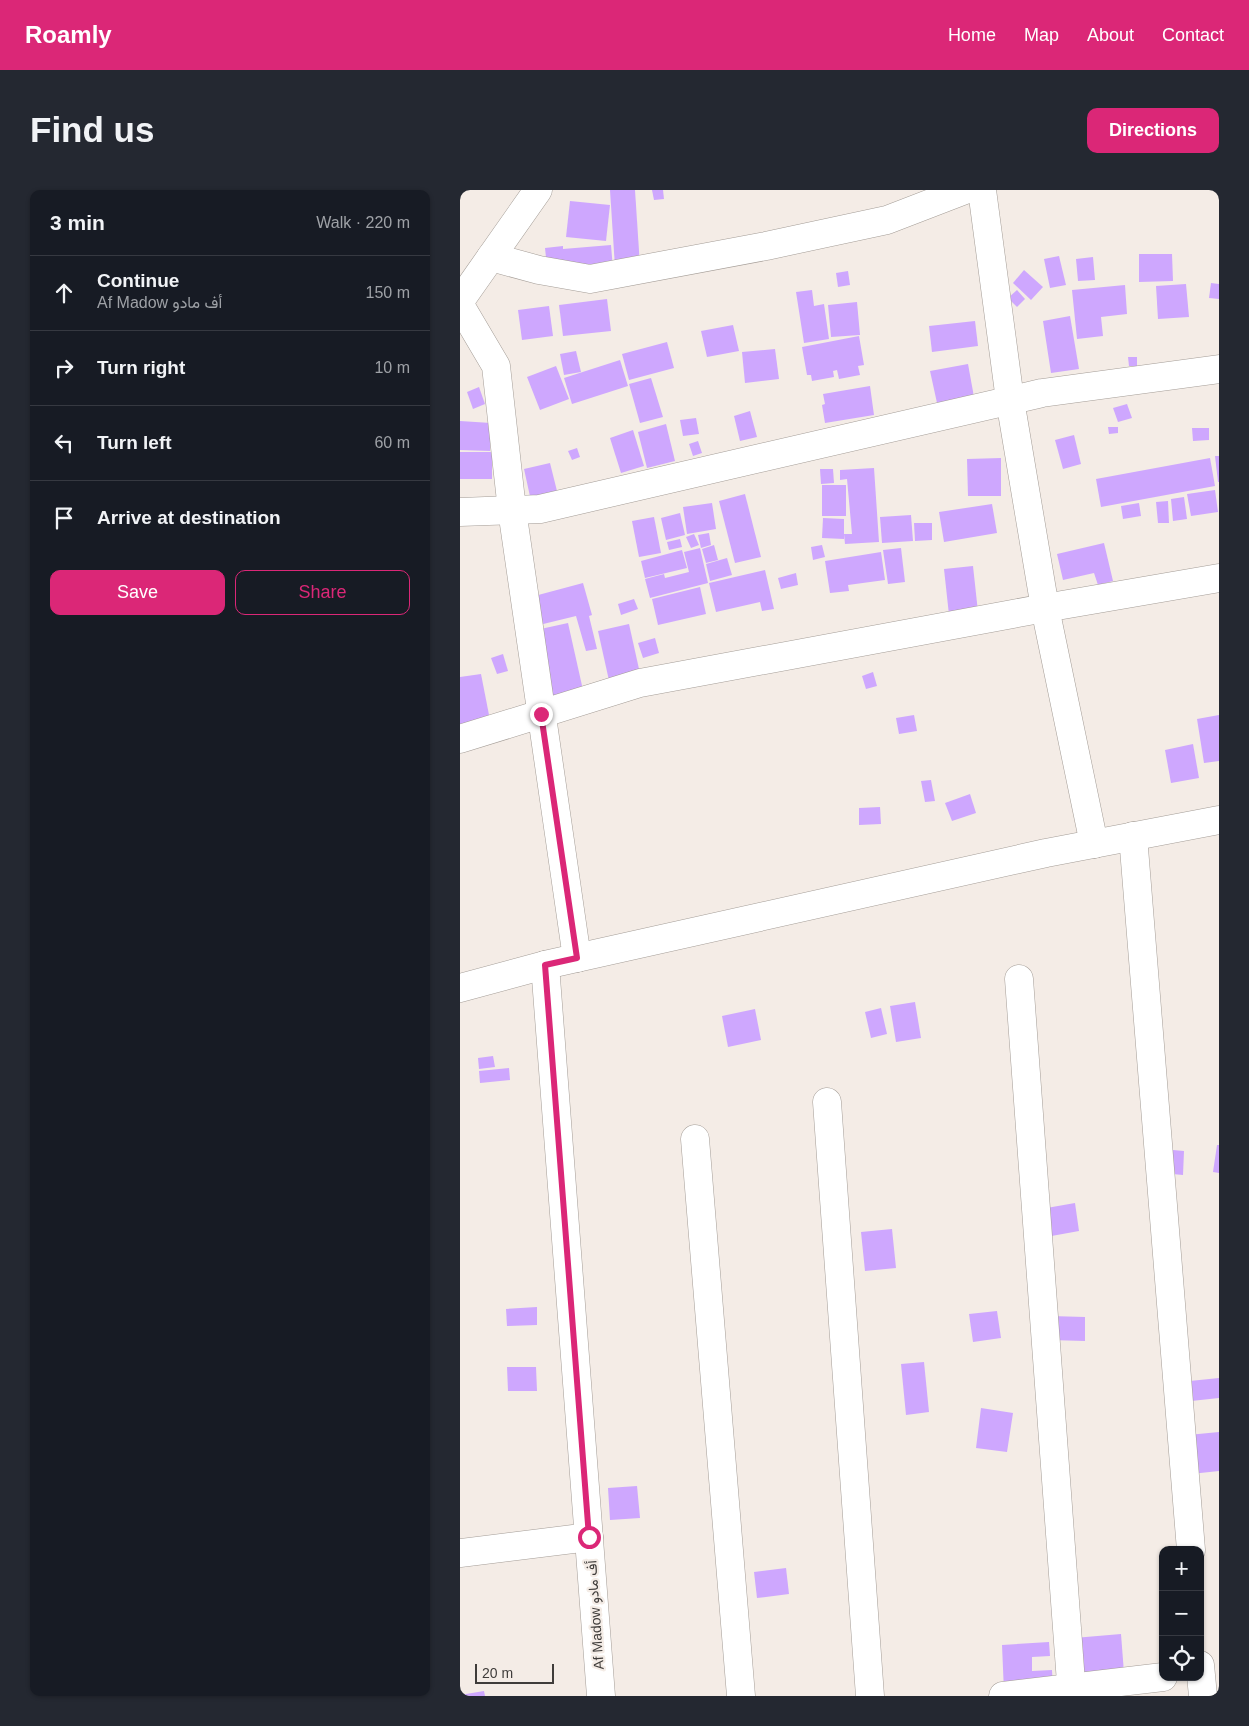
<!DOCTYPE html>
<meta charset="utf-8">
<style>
body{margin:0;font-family:Helvetica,Vazirmatn,sans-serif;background:#242831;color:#f1f3f6}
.controls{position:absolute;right:15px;bottom:15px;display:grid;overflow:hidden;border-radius:10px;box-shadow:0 1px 4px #0004}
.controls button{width:45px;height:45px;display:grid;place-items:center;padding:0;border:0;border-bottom:1px solid #363941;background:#171b24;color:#f1f3f6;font:25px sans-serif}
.scale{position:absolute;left:15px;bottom:12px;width:79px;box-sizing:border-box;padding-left:5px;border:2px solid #3f3c3a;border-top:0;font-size:14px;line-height:18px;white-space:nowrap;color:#3f3c3a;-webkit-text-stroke:4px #f4ece6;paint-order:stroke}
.stop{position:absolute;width:15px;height:15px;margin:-11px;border:4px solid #db2777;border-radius:50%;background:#fff}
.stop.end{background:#db2777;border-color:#fff;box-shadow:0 1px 5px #0008}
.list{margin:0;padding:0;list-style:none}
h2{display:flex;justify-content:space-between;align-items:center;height:65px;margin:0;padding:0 20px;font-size:21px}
h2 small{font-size:16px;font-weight:400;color:#9ea1a6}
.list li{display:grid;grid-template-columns:32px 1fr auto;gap:15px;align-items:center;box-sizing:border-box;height:75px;padding:0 20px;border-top:1px solid #363941}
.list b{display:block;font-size:19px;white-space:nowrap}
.list p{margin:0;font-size:16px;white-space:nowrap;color:#9ea1a6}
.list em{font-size:16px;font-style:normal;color:#9ea1a6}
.actions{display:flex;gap:10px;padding:15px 20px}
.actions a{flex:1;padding:11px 0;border:1px solid #db2777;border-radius:10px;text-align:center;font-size:18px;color:#db2777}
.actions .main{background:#db2777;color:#fff}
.icon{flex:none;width:28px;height:28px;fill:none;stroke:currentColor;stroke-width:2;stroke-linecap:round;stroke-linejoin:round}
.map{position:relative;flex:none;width:759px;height:1506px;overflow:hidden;border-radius:10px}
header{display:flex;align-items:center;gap:30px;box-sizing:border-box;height:70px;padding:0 25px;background:#db2777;color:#fff}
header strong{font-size:24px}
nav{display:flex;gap:28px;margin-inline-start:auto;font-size:18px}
.intro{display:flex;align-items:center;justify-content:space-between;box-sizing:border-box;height:120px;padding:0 30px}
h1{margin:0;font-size:35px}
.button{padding:12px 22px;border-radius:10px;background:#db2777;color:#fff;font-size:18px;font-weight:700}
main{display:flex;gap:30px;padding:0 30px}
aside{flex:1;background:#171b24;border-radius:10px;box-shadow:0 1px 4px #0004}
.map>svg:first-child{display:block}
</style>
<header>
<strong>Roamly</strong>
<nav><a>Home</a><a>Map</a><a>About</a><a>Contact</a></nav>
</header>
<div class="intro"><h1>Find us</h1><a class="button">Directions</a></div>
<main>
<aside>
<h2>3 min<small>Walk · 220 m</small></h2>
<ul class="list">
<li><svg class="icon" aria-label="ahead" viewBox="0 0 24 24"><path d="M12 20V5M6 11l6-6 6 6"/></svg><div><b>Continue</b><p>Af Madow أف مادو</p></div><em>150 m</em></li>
<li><svg class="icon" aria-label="right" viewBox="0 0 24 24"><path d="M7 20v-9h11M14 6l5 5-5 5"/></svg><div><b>Turn right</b></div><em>10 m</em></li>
<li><svg class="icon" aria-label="left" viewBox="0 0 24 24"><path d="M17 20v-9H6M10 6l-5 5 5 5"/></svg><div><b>Turn left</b></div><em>60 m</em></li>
<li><svg class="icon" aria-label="arrive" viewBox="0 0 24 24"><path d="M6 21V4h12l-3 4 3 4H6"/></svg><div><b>Arrive at destination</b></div></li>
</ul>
<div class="actions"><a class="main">Save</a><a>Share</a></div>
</aside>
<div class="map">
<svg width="759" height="1506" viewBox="0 0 759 1506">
<rect width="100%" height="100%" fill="#f4ece6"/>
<g fill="#cea7fe">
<path d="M150,0H175L180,76L155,77Z"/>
<path d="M192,0H203L204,9L194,10Z"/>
<path d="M110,11L150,15L146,51L106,47Z"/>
<path d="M151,55L153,79L88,86L85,58L103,56V59Z"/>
<path d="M679,64H712L713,91L679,92Z"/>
<path d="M599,66L606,95L590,98L584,69Z"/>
<path d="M633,67L635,90L618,91L616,69Z"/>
<path d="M564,80L583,97L571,110L553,93Z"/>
<path d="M388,81L390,95L378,97L376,83Z"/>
<path d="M751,93L759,94V109L749,108Z"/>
<path d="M726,94L729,127L698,129L696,96Z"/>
<path d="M665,95L667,124L641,127L643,146L617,149L612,100Z"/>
<path d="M352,100L354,116L364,114L369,149L344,153L336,102Z"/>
<path d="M557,100L565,109L557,117L548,108Z"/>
<path d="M147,109L151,141L103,146L99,115Z"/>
<path d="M397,112L400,145L371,147L368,115Z"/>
<path d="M89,116L93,146L62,150L58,120Z"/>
<path d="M610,126L619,179L591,183L583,131Z"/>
<path d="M515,131L518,156L472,162L469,136Z"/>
<path d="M273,135L279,161L247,167L241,141Z"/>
<path d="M399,146L404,175L398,176L400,185L379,189L377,180L373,181L374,187L352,191L351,185H347L342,157Z"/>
<path d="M207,152L214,178L169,190L162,164Z"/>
<path d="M315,159L319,189L285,193L282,162Z"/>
<path d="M116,161L121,182L104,185L100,164Z"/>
<path d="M668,167H677V176H669Z"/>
<path d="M160,170L168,196L112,214L104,188Z"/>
<path d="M508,174L514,207L477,213L470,181Z"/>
<path d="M96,176L109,209L80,220L67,187Z"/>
<path d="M191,188L203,227L180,233L169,194Z"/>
<path d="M410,196L414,225L365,233L362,215L365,214L363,204Z"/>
<path d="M19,197L25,214L13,219L7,202Z"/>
<path d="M667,214L672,228L658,232L653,218Z"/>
<path d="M290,221L297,247L280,251L274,226Z"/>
<path d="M236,228L239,244L223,246L220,230Z"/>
<path d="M0,231L31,233L30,261L0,260Z"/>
<path d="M206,234L215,271L187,278L178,242Z"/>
<path d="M648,237H658V243L649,244Z"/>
<path d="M732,238H749V250L733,251Z"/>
<path d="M173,240L184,276L161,283L150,248Z"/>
<path d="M614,245L621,274L603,279L595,250Z"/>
<path d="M238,251L242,263L233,266L229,254Z"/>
<path d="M117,258L120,267L112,270L108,261Z"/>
<rect x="0" y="262" width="32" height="27"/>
<path d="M755,266H759V292H758Z"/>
<path d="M541,268V306H508L507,269Z"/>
<path d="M750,268L755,296L641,317L636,289Z"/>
<path d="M90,273L98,305L71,311L64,279Z"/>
<path d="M414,278L419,352L385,354L384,344H392L387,289L380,290V280Z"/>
<path d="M360,279H373L374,293L361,294Z"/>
<rect x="362" y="295" width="24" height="31"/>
<path d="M755,300L758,322L731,326L727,304Z"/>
<path d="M285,304L301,367L275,373L259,311Z"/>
<path d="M724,307L727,329L713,331L711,309Z"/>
<path d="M708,311L709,333H698L696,312Z"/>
<path d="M252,313L256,339L227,344L223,317Z"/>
<path d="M679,313L681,326L663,329L661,316Z"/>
<path d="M532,314L537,343L484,352L479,322Z"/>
<path d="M220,323L225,345L206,350L201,328Z"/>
<path d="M451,325L453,351L422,353L420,327Z"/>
<path d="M194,327L201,363L179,367L172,331Z"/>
<path d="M363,328L384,329V349L362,348Z"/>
<path d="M454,333H472V350L455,351Z"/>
<path d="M249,343L251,355L241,358L238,345Z"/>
<path d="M234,344L239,355L231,358L226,347Z"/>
<path d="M220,349L222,357L209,360L207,352Z"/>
<path d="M644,353L653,391L638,395L634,383L603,390L597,364Z"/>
<path d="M254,355L258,370L246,373L242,359Z"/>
<path d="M362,355L365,367L353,370L351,357Z"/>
<path d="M240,358L248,393L190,408L185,389L204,384L205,388L229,382L224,362Z"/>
<path d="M441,358L445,392L428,394L423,360Z"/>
<path d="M222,360L227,378L185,388L181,371Z"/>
<path d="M421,362L425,390L388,395L389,401L370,403L365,371Z"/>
<path d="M267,368L272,385L250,391L246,374Z"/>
<path d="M513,376L518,422L489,425L484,379Z"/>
<path d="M305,380L314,419L302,421L300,412L256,422L249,393Z"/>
<path d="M336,383L338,395L321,399L318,388Z"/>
<path d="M123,393L132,425L129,426L137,459L126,461L116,426L75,436L67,408Z"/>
<path d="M240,397L246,424L198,435L192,409Z"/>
<path d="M174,409L178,419L161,425L158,414Z"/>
<path d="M108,433L125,509L93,515L76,440Z"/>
<path d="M169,434L181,488L150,495L138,441Z"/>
<path d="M195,448L199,463L183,468L178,453Z"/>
<path d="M43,464L48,481L37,484L31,468Z"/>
<path d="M413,482L417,496L406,499L402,486Z"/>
<path d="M21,484L30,530L0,535V487Z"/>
<path d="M454,525L457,541L439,544L436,528Z"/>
<path d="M759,525V571L744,573L737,529Z"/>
<path d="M733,554L739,588L711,593L705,560Z"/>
<path d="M471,590L475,611L465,612L461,591Z"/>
<path d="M510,604L516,623L492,631L485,613Z"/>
<path d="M420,617L421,634L399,635V618Z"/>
<path d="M455,812L461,848L436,852L430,816Z"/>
<path d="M421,818L427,844L411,848L405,822Z"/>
<path d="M295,819L301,850L268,857L262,826Z"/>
<path d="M33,866L35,877L19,879L18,868Z"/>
<path d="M49,878L50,890L20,893L19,881Z"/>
<path d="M757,955H759V983L753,982Z"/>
<path d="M702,959L724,961L723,985L701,983Z"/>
<path d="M615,1013L619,1041L586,1047L581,1019Z"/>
<path d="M432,1039L436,1078L405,1081L401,1042Z"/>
<path d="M77,1117V1135L47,1136L46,1119Z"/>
<path d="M537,1121L541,1148L513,1152L509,1124Z"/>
<path d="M590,1126L625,1127V1151L590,1150Z"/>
<path d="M464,1172L469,1222L446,1225L441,1174Z"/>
<path d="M47,1177H76L77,1201H48Z"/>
<path d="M759,1188V1208L722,1212L720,1192Z"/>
<path d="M521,1218L553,1223L547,1262L516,1258Z"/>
<path d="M759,1242V1281L731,1284L728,1245Z"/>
<path d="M177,1296L180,1328L150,1330L148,1298Z"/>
<path d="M326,1378L329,1404L297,1408L294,1382Z"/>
<path d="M661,1444L664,1483L618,1487L614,1448Z"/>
<path d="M589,1452L590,1466L572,1467V1481L592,1480L593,1499L544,1502L542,1455Z"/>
<path d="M24,1501L25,1506H0V1505Z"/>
</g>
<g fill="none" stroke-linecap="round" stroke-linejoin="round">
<g stroke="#a49d97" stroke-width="29">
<g id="minor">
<path d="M522,0L550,210L585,418L634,654"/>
<path d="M31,67L79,80L130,89L306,56L427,30L505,0"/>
<path d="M0,111L78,0"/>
<path d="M0,115L36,176L52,320L117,768"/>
<path d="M0,322L80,319L582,203L759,179"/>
<path d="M0,549L180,493L585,418L759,388"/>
<path d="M673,646L731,1360"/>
<path d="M85,775L141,1506"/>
<path d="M559,789L612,1506"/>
<path d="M0,798L85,775L586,663L759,630"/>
<path d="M367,912L410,1506"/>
<path d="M235,949L281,1506"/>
<path d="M0,1363L129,1347"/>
<path d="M740,1475L743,1506"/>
<path d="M543,1506L703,1487"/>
</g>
</g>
<use href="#minor" stroke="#fff" stroke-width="28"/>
</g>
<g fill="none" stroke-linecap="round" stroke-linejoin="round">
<path stroke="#db2777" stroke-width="6" d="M81,524L117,768L85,775L129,1347"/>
</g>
<g text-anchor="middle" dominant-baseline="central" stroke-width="4.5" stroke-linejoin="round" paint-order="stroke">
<g font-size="14" fill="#3f3c3a" stroke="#f4ece6">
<text transform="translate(135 1425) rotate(-94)">Af Madow أف مادو</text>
</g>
</g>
</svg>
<div class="controls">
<button>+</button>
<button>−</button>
<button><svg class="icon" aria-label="locate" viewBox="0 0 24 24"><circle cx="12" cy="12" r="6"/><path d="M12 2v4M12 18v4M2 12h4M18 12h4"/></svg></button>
</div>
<div class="scale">20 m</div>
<div class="stop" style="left:129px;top:1347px"></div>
<div class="stop end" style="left:81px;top:524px"></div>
</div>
</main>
